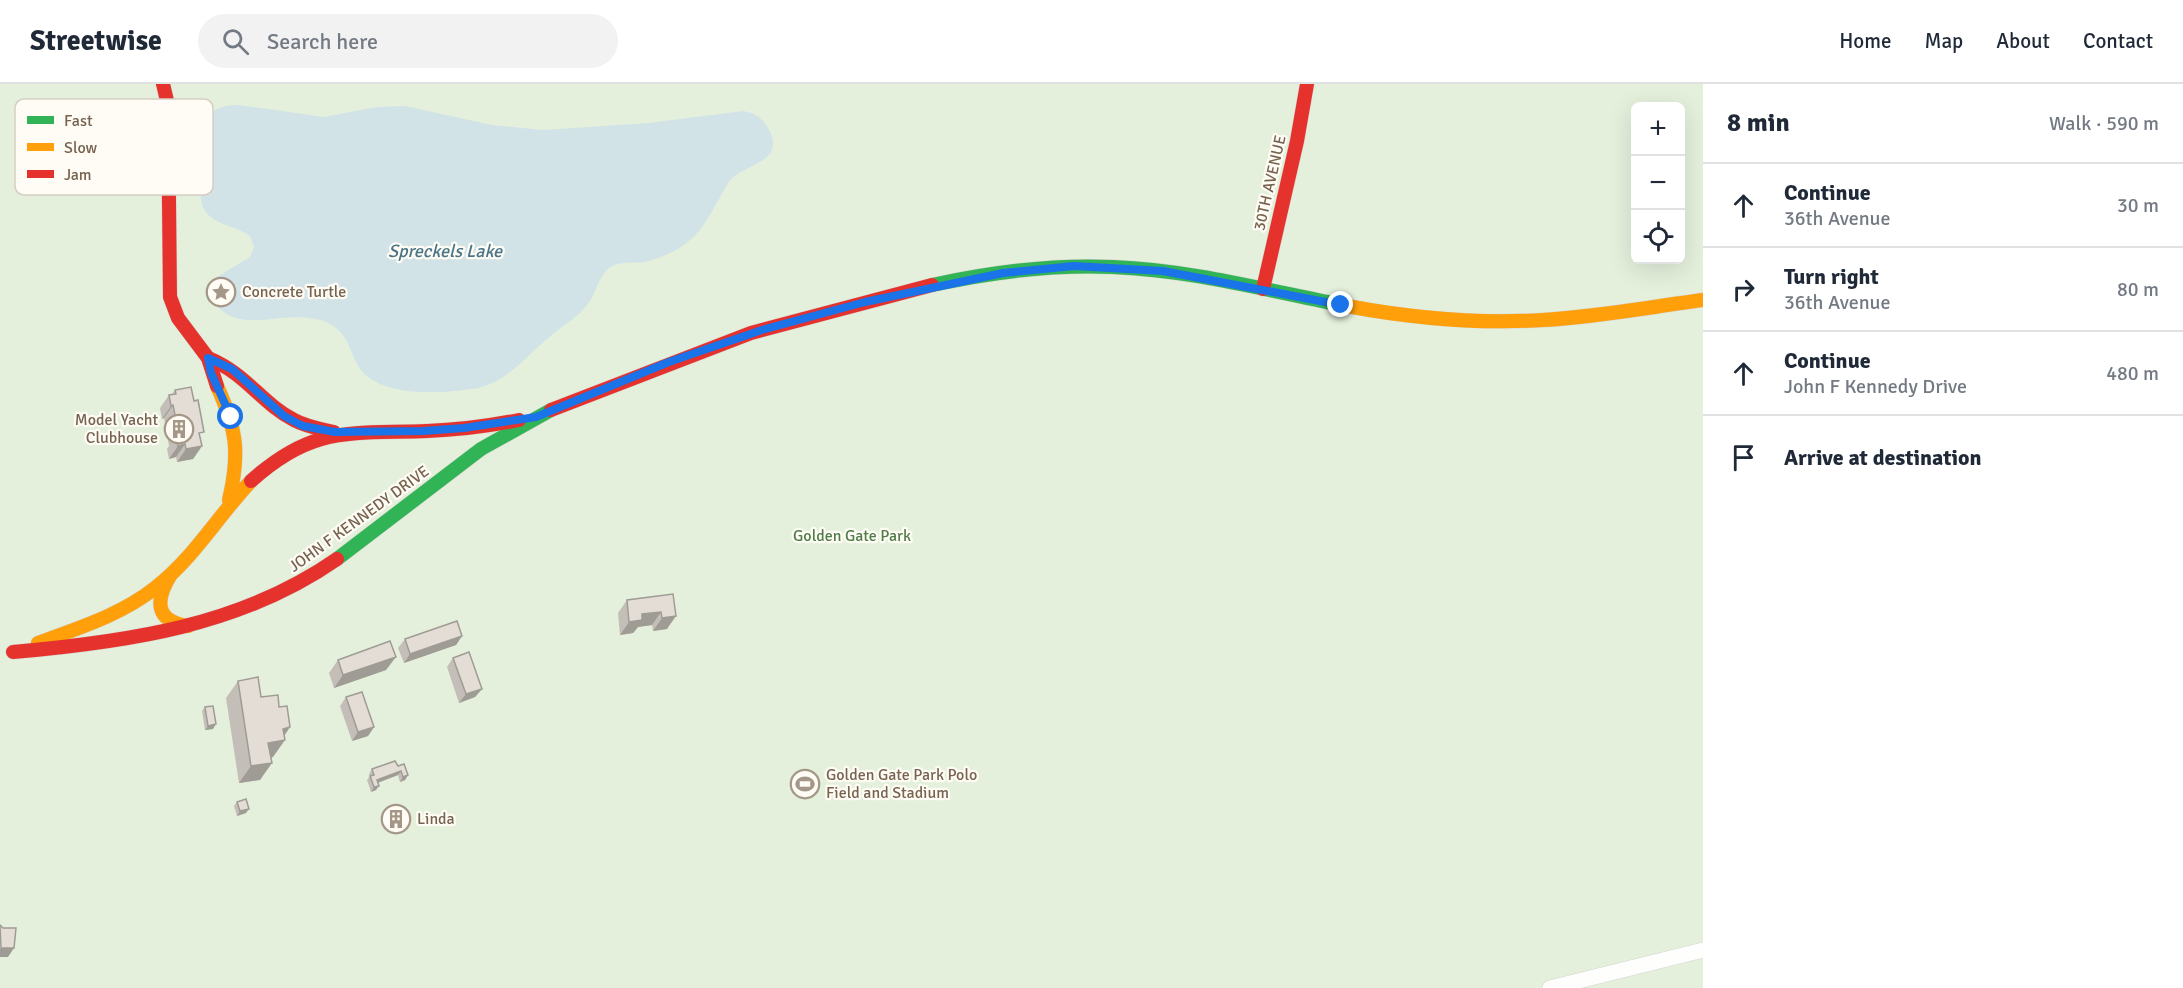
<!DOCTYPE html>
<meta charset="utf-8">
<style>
body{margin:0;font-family:Signika,sans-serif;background:#f2f2f3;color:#1f2937}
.controls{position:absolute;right:18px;top:18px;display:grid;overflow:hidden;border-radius:9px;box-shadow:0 6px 24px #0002}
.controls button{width:54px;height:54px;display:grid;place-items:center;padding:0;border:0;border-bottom:2px solid #e0e1e3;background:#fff;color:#1f2937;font:30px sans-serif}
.stop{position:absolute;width:18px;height:18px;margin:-14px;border:4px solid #1a73e8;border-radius:50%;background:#fff}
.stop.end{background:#1a73e8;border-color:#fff;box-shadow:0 2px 6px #0008}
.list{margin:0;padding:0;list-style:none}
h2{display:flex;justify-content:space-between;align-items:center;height:78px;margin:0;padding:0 24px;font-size:26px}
h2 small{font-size:20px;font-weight:400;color:#747a83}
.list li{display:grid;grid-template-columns:39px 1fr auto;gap:18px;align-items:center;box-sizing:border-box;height:84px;padding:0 24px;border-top:2px solid #e0e1e3}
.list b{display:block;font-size:22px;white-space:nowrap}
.list p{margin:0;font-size:20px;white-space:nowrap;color:#747a83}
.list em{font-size:20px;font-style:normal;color:#747a83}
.icon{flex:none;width:33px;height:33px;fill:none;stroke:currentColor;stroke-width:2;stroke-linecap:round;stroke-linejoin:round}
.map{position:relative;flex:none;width:1703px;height:904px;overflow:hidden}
header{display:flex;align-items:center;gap:36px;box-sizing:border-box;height:84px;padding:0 30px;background:#fff;border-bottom:2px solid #e0e1e3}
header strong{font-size:28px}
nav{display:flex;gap:33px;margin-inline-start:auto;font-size:21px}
.search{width:420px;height:54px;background:#f2f2f3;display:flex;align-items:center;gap:15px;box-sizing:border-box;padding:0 21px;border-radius:33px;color:#747a83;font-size:22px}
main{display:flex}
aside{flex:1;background:#fff}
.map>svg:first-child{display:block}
</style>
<header>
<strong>Streetwise</strong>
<div class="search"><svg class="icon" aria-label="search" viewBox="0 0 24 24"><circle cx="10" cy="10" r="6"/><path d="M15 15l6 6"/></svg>Search here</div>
<nav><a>Home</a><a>Map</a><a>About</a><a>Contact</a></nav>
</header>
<main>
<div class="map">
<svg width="1703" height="904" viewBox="0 0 1703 904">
<rect width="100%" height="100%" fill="#f8f7f0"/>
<path fill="#e4f0dc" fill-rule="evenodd" d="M0,0H1703V904H0ZM1636,22H1680V176H1636Z"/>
<path fill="#d2e3e8" d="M239,21L324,33L376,23L405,22L492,41L543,46L648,39L743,27C755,29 762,34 768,44C788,80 743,78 729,98C714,121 705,148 681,163C671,169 659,175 648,177C635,181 619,175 608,185C598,194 596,209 588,220C578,234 560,243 547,255C524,274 506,300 473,305C442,309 394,313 368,293C357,284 354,274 349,262C336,229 300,232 271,235C248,238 223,237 212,214C209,207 209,203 212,196L250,173L254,163L250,152C236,142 215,141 205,127C198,116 201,98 201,86C202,55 195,20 239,21Z"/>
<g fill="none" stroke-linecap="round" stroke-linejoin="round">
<g stroke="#d8d4ce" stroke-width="16">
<path id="street" d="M1550,904L1703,866"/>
</g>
<g stroke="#d8d4ce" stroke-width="15">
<g id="fast">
<path d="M932,201C992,188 1051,180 1113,183C1192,186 1269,207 1347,222"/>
<path d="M337,475L481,365L551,326"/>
</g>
</g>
<g stroke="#d8d4ce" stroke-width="15">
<g id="slow">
<path d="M1347,222C1411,234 1478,240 1543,236C1597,233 1650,223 1703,216"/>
<path d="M217,302C237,346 240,369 229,416"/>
<path d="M170,492C155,517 155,537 188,542"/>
<path d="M38,559C78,544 121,531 155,504C193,475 218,432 251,397"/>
</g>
</g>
<g stroke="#d8d4ce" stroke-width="15">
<g id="jam">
<path d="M163,0L168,21L170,213L178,234L208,274L217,302"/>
<path d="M1263,205L1297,57L1307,0"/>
<path d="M208,274C247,290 261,319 294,336C307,343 320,345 334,348"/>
<path d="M551,326L751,249L932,201"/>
<path d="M251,397C313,341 350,350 427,347C458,346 489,342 519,336"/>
<path d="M13,568C127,558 241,542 337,475"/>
</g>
</g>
<use href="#street" stroke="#fefefd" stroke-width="15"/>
<use href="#fast" stroke="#30b455" stroke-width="14"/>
<use href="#slow" stroke="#ff9f0a" stroke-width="14"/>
<use href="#jam" stroke="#e5322d" stroke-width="14"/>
</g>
<g fill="#c3beb7">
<path d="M175,306L200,353L202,362L193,375L177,378L176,373L169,375L167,365L169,362L164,334L162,335L160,324L169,311L172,310Z"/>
<path d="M673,510L667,545L653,547L652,541L638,543L633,549L620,551L618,529L627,516Z"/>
<path d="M462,552L456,561L404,579L398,564L405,555Z"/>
<path d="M453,574L482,605L475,613L459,619L447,583Z"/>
<path d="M338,576L386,586L334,604L329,589Z"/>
<path d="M238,597L261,613L273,673L271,674L260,696L239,699L226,614Z"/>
<path d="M346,613L374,643L368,652L352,657L340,622Z"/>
<path d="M205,623L213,645L205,646L202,627Z"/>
<path d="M398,682L408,691L405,696L400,698L398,691L378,699L376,706L371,708L367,696L370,692L369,690L372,685Z"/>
<path d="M237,718L246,729L237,732L234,722Z"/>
<path d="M394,730H403L395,740L391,735Z"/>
</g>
<g fill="#9f9b95">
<path d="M173,321L164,334L162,335L171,322Z"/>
<path d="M185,360L176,373L169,375L178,362Z"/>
<path d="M202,362L193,375L177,378L186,365Z"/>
<path d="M661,528L652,541L638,543L633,549L620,551L629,538L642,530Z"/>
<path d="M676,532L667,545L653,547L662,534Z"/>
<path d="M462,552L456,561L404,579L410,570Z"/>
<path d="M396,573L386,586L334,604L343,591Z"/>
<path d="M482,605L475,613L459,619L466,610Z"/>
<path d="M216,640L213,645L205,646L208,642Z"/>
<path d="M290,643L281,657L285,656L273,673L256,676L268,659L283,645Z"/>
<path d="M374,643L368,652L352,657L358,648Z"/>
<path d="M272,679L260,696L239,699L251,682Z"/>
<path d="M401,687L398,691L374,700L377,696Z"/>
<path d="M408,691L405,696L400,698L403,693Z"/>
<path d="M379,702L376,706L371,708L374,703Z"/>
<path d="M249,725L246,729L237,732L240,727Z"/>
<path d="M1,864H14L8,873H0V865Z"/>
</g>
<g fill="#e3ddd5" stroke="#9f9b95" stroke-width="1.5">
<path d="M191,303L194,317L198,316L204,348L199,349L202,362L186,365L185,360L178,362L176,352L179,351L173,321L171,322L169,311L176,310L175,306Z"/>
<path d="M673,510L676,532L662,534L661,528L642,530V536L629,538L627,516Z"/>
<path d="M457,537L462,552L410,570L405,555Z"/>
<path d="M390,557L396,573L343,591L338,576Z"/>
<path d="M469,568L482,605L466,610L453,574Z"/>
<path d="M258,593L261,613L278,611L279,623L287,622L290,643L283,645L285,656L268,659L272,679L251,682L238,597Z"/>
<path d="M362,608L374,643L358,648L346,613Z"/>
<path d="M213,622L216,640L208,642L205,623Z"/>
<path d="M395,677L398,682L404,680L408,691L403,693L401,687L377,696L379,702L374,703L370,692L374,691L372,685Z"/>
<path d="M246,715L249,725L240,727L237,718Z"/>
<path d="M399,726L403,730L398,736L394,730Z"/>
<path d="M0,841L3,844H16L14,864H1Z"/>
</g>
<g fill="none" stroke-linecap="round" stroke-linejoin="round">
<path stroke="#1a73e8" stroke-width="8" d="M231,333L211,289L208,274L232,285L284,332L303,342L335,348L423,347L464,344L536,333L669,278L762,246L865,218L1003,189L1074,182L1163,187L1341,221"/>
</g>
<defs>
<g id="sight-ring" transform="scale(1.5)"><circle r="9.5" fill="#fefcf4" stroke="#a49788" stroke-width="1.5"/><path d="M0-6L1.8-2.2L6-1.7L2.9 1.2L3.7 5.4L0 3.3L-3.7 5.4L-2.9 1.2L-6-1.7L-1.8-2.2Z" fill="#a49788"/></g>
<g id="building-ring" transform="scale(1.5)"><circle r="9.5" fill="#fefcf4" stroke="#a49788" stroke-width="1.5"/><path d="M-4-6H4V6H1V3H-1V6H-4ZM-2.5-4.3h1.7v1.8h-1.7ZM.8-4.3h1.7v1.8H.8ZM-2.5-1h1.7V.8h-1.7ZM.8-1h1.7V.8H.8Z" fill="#a49788"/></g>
<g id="stadium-ring" transform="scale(1.5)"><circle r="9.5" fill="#fefcf4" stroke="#a49788" stroke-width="1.5"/><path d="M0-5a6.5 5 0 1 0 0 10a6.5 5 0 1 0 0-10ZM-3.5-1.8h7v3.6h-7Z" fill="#a49788"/></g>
</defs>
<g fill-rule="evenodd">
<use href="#sight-ring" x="221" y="208"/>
<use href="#building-ring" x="179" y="345"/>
<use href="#stadium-ring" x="805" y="700"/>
<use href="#building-ring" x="396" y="735"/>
</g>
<g text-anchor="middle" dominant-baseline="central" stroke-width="4.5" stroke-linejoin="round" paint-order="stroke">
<g font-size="16" fill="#776350" stroke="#fefcf4">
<text transform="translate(1270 99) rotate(-77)">30TH AVENUE</text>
<text transform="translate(359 435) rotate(-36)">JOHN F KENNEDY DRIVE</text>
</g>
<g font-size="16" fill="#776350" stroke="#fefcf4" text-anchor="start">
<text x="242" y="208">Concrete Turtle</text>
<text x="158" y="336" text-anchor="end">Model Yacht<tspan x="158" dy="18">Clubhouse</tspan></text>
<text x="826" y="691">Golden Gate Park Polo<tspan x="826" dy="18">Field and Stadium</tspan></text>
<text x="417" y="735">Linda</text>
</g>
<g font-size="16" fill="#507c48" stroke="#fefcf4">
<text x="852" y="452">Golden Gate Park</text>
</g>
<g font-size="18" font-style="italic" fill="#4a7589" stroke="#fefcf4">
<text x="445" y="167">Spreckels Lake</text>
</g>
</g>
<rect x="15" y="15" width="198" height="96" rx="9" fill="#fefcf4" stroke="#d6cec3" stroke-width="1.5"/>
<rect x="27" y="32" width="27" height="8" fill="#30b455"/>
<rect x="27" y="59" width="27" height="8" fill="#ff9f0a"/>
<rect x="27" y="86" width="27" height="8" fill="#e5322d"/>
<g font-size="16" fill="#776350">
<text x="64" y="42">Fast</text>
<text x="64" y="69">Slow</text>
<text x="64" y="96">Jam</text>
</g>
</svg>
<div class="controls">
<button>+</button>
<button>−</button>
<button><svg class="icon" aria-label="locate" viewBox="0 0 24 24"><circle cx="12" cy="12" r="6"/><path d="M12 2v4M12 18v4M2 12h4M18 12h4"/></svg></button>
</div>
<div class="stop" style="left:231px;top:333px"></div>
<div class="stop end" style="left:1341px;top:221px"></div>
</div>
<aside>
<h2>8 min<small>Walk · 590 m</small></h2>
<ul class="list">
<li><svg class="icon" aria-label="ahead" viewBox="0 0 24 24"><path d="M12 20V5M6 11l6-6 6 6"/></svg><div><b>Continue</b><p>36th Avenue</p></div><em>30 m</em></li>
<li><svg class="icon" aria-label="right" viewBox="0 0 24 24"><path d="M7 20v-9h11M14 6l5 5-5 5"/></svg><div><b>Turn right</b><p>36th Avenue</p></div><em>80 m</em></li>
<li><svg class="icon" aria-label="ahead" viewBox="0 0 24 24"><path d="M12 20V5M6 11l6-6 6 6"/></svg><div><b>Continue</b><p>John F Kennedy Drive</p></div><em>480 m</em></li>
<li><svg class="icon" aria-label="arrive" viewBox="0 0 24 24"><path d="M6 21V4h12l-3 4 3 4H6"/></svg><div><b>Arrive at destination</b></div></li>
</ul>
</aside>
</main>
